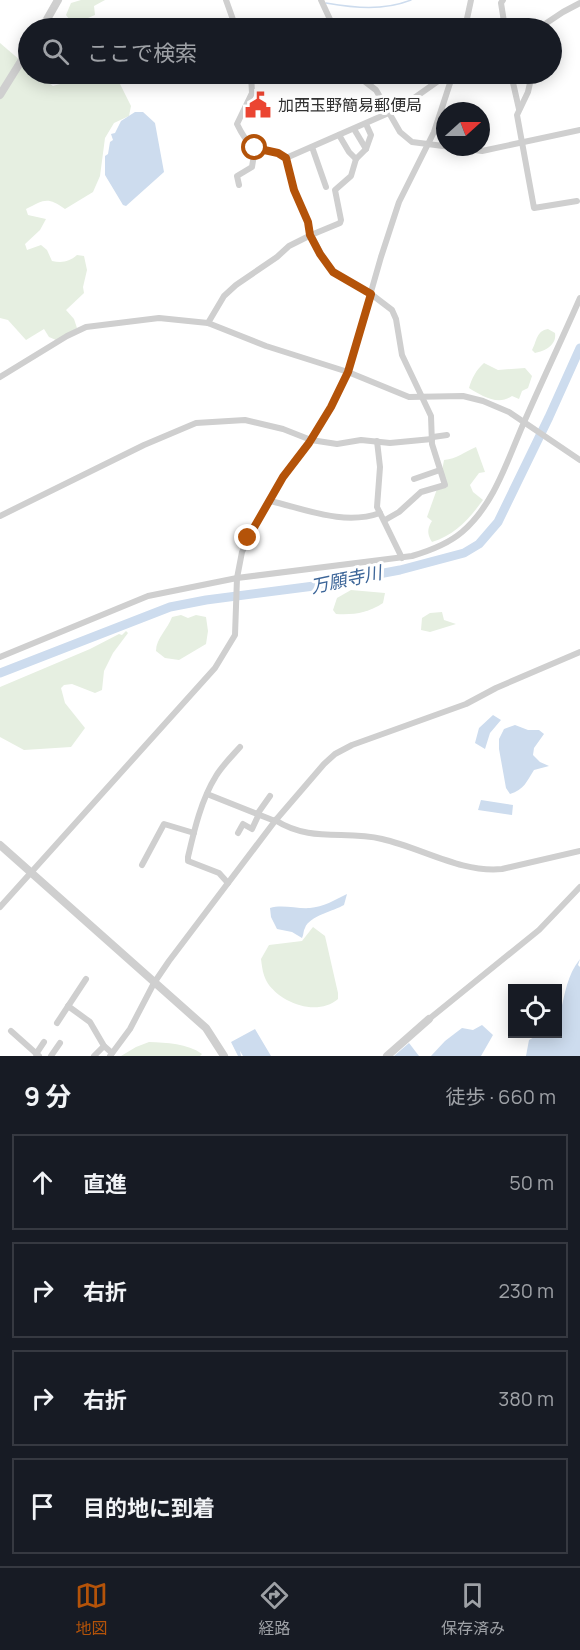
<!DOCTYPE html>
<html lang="ja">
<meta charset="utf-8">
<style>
body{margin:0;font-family:Manrope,"Noto Sans JP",sans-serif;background:#20242c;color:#f1f3f6}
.controls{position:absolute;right:18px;bottom:18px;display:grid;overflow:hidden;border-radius:0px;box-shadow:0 3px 15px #0003}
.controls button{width:54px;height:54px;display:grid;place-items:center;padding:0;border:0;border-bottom:2px solid #363941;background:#171b24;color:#f1f3f6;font:30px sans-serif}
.compass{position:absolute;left:436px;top:102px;width:54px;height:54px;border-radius:50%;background:#171b24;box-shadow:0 3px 15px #0003;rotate:69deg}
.stop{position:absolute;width:18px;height:18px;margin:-14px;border:4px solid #b45309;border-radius:50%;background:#fff}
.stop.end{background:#b45309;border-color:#fff;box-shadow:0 2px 6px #0008}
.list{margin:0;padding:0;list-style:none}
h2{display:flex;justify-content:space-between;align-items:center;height:78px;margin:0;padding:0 24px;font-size:26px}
h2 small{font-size:20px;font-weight:400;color:#9ea1a6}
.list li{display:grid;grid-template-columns:39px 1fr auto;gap:18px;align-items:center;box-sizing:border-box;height:96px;margin:0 12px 12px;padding:0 12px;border:2px solid #363941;border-radius:0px}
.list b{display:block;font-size:22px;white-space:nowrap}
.list em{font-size:20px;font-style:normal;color:#9ea1a6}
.icon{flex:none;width:33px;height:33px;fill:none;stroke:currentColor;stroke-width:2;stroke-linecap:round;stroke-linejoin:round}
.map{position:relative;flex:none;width:580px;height:1056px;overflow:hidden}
.search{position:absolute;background:#171b24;box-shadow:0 3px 15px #0003;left:18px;right:18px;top:18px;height:66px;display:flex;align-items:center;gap:15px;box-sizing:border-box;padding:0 21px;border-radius:33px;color:#9ea1a6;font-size:22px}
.sheet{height:510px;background:#171b24}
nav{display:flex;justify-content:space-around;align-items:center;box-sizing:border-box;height:84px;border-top:2px solid #363941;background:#171b24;font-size:16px;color:#9ea1a6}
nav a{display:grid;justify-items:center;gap:3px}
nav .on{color:#b45309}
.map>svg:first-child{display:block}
</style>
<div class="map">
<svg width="580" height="1056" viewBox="0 0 580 1056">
<rect width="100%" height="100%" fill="#fff"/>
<g fill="#e6efe1">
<path d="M81,0H105L94,6L95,15L81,21L86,28H76L66,15L71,3Z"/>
<path d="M0,43L28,67V74H36L53,86L60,84L73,74H115L131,106L129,116L114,123L105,138L100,176L93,192L65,209C47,196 44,200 26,209L28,215L46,219L40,230L25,244L27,250L41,245L47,250L52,261C62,263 69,262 77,255L84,256L87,270L83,287L84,293L66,310L74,319L77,328L56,340L49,337L44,329L26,340L8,320L0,318Z"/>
<path d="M548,329L555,333C557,345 545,351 535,353L532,350C537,341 536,331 548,329Z"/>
<path d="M484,363L498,370L525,368L532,376L528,388L522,391L519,399L512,396C498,406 482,396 469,388C472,378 476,370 484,363Z"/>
<path d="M476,447L485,472L479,473L470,485L473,492L483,500C469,519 455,535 432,542C427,534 427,529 432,521L427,517L437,489L447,486L442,471L444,460C457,459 464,452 476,447Z"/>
<path d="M351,590L385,593L383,603C368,613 354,615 336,614L333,610L337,598Z"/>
<path d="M442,612L444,620L456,624L430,632L421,630L422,618L430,613Z"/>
<path d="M181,615L188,618L196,615L206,617L208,631L206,644L179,660L165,658L156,651C156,638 168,629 172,617Z"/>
<path d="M126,631L128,633L113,653L104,671L102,690L95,693L72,684L64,685L61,688L65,703L85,728L71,747L24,750L0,737V687L90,649L119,634L122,635Z"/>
<path d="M313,927L325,936L338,993V999C317,1017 280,1003 267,982C263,975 262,967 261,959L269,945L302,941Z"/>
<path d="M149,1042C167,1043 187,1043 202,1054L200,1056H121L136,1047Z"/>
</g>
<g fill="#cddcee">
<path d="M135,112H143L155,123L164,172L126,206L123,205L105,175V156L108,154L110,142L113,140L111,134L115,133L121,121Z"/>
<path d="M493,715L501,720L490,733L485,749L475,743L479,728Z"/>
<path d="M515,725L528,730H539L544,734L534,748L533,755L540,762L549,766L534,770C527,781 524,790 510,794L506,788L499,749V739L504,729Z"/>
<path d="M481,800L513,805L512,815L478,810Z"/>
<path d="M347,894L344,905C334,911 309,916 305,928C303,931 304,934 302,938L292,932L277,929L271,917L270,908C282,904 297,909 310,908C323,907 335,900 347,894Z"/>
<path d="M580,959L578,965L580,967V1056H526L529,1040L540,1034H558V1016L560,1014C565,994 567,975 580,959Z"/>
<path d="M482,1025L493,1035L481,1056H431L445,1041L462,1028L473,1030Z"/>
<path d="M255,1029L271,1056H243L240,1051L241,1056H238L231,1042Z"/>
<path d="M409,1043L419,1056H394Z"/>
</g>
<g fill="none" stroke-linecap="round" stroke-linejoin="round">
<path stroke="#cddcee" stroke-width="1.5" d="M326,3C355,8 383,11 411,0"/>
<path stroke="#cddcee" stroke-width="9" d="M0,673L170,607L206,600L314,586L400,570L464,553L479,544L498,522L549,417L580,348"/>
<g stroke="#cfcfcf" stroke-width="6">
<path d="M226,0L236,28"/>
<path d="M321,0L334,28"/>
<path d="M503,0L501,3L505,28"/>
<path d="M465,28L471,0"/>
<path d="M539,28L563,12L580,3"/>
<path d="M251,74L252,93L237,124C255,161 261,141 286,158L294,190L308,222L311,235L326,263L333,272L371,294L392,310L396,319L402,355L431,416L432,444L445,485L421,492L399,512L385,520"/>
<path d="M355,74L376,90L400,132L412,142L482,151L580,130"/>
<path d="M511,74L519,109"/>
<path d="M532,74L528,92L517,115L534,208L577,201"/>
<path d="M354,129L366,149"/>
<path d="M339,135L349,152L356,159"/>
<path d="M312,147L326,187"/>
<path d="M286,158L400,108L448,74"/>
<path d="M239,185L237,176L252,167L255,148"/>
<path d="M208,323L224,296L236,285L277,257L289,246L311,235L340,223L341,220L335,190L351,176L356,159L366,149L371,135L366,124"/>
<path d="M0,377L67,336L86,327L159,318L208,323L266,346L348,372L409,397L463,396L483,401L509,412L580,460"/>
<path d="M433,437L447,435"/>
<path d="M377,441L380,467L377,507L402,558"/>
<path d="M414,479L440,470"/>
<path d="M270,501C305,509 344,526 380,513"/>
<path d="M0,516L144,445L196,423L245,420L283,429L311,440L337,444L361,440L390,443L432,439"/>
<path d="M0,657L148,596L237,578L412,556C429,551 448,544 462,532C495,504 508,458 525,420C543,379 562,339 580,298"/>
<path d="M207,794L275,821"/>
<path d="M258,813L270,796"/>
<path d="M275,820C311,843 345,830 382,839C422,848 461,873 502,869L580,851"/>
<path d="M238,833L243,824L252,829L259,814"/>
<path d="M142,865L164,824L194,833"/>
<path d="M228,883L219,873L188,861V857C194,831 201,800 216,776C222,766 232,756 240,747"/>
<path d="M0,907L215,668L235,635L237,578L242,552L257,522L283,477L309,443L331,407L348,372L381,257L399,202L434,132L453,74"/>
<path d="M68,1006L90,1022L104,1046L112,1053"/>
<path d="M429,1019L539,930L580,887"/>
<path d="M57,1023L86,979"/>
<path d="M11,1031L39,1056"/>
<path d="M36,1054L44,1042"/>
<path d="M51,1056L60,1043"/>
<path d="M94,1056L104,1046"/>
<path d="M110,1056L130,1029L154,983L169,961L275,821L324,764L335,754L352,745L466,704L496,688L580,652"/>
</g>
<g stroke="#cfcfcf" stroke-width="8">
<path d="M42,28L58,0"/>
<path d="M0,95L28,50"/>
<path d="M0,845L206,1028L224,1056"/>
<path d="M387,1056L429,1019"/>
</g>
</g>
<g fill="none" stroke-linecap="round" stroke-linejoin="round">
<path stroke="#b45309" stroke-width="8" d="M248,538L283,477L309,443L331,407L348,372L371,294L333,272L320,254L310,235L308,222L294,190L286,158L278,153L255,148"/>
</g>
<defs>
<g id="civic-bare" transform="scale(2.07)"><path d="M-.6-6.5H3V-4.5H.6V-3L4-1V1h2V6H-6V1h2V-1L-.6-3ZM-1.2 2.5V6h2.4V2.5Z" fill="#eb4532" stroke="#fff" stroke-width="2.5" paint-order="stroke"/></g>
</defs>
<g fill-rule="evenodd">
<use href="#civic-bare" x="258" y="105"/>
</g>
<g text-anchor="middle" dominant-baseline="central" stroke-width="6" stroke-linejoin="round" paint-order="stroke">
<g font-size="16" fill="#323232" stroke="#fff" text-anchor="start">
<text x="278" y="105">加西玉野簡易郵便局</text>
</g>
<g font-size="18" font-style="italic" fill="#3c6598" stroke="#fff">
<text transform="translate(346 579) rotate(-12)">万願寺川</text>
</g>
</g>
</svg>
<div class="controls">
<button><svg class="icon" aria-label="locate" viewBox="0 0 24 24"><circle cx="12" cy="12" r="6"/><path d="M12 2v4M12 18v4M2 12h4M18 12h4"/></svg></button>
</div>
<svg class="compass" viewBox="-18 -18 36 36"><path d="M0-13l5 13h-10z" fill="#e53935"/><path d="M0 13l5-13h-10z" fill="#9ea1a6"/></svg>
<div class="stop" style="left:255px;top:148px"></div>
<div class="stop end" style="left:248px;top:538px"></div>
<div class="search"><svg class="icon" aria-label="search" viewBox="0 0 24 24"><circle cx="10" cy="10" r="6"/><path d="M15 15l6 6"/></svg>ここで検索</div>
</div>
<section class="sheet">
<h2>9 分<small>徒歩 · 660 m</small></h2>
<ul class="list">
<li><svg class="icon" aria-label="ahead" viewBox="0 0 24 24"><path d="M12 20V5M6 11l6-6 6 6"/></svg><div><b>直進</b></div><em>50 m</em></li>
<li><svg class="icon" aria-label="right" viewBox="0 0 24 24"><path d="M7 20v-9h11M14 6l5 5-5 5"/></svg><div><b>右折</b></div><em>230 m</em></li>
<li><svg class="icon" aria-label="right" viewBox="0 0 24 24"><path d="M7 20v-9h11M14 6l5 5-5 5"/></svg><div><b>右折</b></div><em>380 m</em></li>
<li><svg class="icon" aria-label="arrive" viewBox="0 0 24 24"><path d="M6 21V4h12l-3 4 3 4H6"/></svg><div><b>目的地に到着</b></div></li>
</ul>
</section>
<nav>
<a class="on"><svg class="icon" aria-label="map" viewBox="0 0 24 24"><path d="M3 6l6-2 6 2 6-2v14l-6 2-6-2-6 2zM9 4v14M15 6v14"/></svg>地図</a>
<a><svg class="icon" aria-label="directions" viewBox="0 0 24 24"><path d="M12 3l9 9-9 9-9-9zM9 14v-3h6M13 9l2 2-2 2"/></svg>経路</a>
<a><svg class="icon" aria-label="saved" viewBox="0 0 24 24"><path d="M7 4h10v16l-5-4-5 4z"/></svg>保存済み</a>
</nav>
